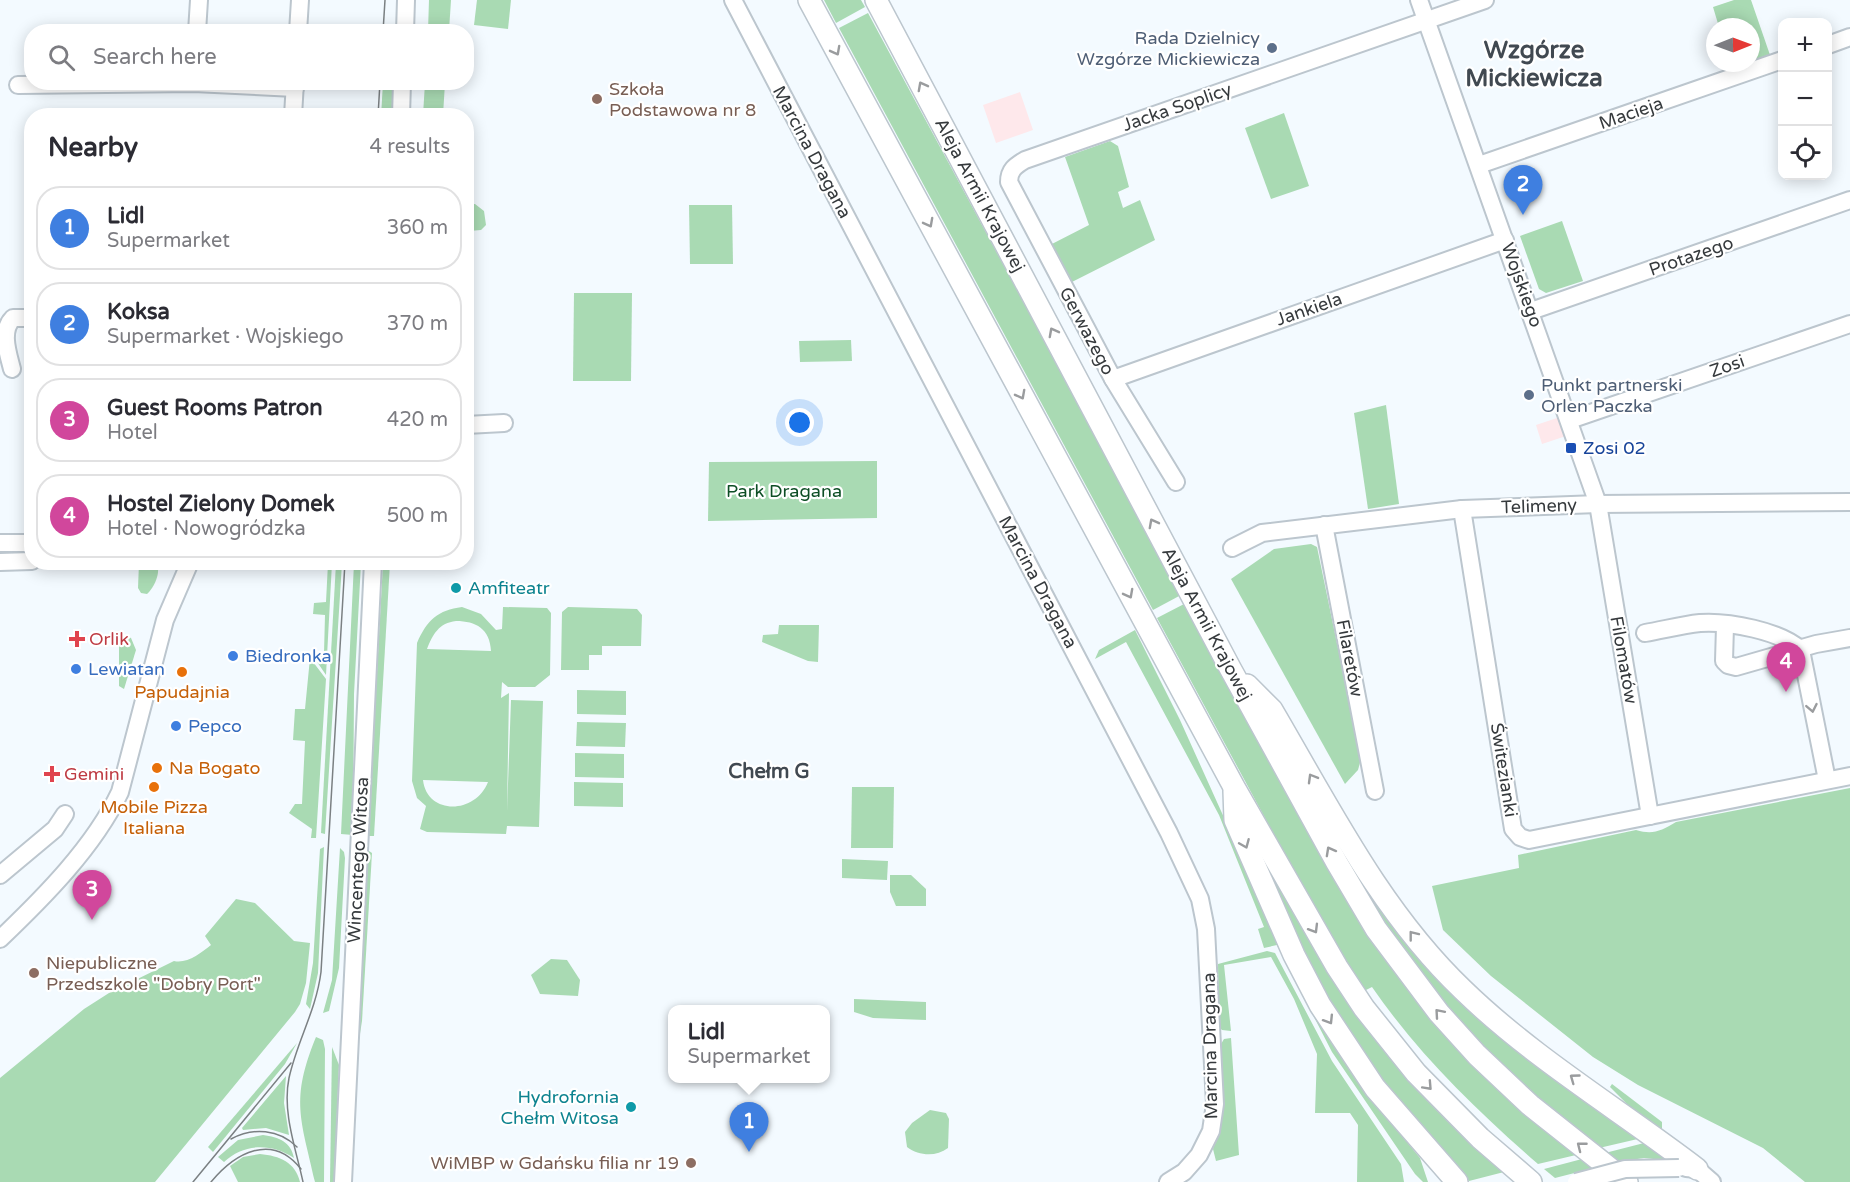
<!DOCTYPE html>
<meta charset="utf-8">
<style>
body{margin:0;font-family:"Varela Round",sans-serif;background:#f7f7f7;color:#2b2b33}
.controls{position:absolute;right:18px;top:18px;display:grid;overflow:hidden;border-radius:12px;box-shadow:0 3px 15px #0003}
.controls button{width:54px;height:54px;display:grid;place-items:center;padding:0;border:0;border-bottom:2px solid #e1e1e2;background:#fff;color:#2b2b33;font:30px sans-serif}
.compass{position:absolute;left:1706px;top:18px;width:54px;height:54px;border-radius:50%;background:#fff;box-shadow:0 3px 15px #0003;rotate:89deg}
.you{position:absolute;left:800px;top:423px;width:21px;height:21px;margin:-15px;border:4px solid #fff;border-radius:50%;background:#1a73e8;box-shadow:0 0 0 9px #1a73e833}
.badge{display:grid;place-items:center;width:39px;height:39px;border-radius:50%;background:#d93025;color:#fff;font-size:20px;font-weight:700}
.pin{position:absolute;translate:-50% -50px;filter:drop-shadow(0 2px 3px #0008)}
.pin::after{content:'';position:absolute;top:32px;width:21px;height:18px;background:inherit;clip-path:polygon(0 0,100% 0,50% 100%)}
.popup{position:absolute;left:668px;top:1005px;width:162px;height:78px;box-sizing:border-box;display:grid;place-content:center;border-radius:12px;background:#fff;filter:drop-shadow(0 2px 4px #0005);font-size:20px;white-space:nowrap;color:#7c7c81}
.popup b{font-size:22px;color:#2b2b33}
.popup::after{content:'';position:absolute;left:50%;top:100%;margin-left:-12px;border:12px solid transparent;border-top-color:#fff}
.list{margin:0;padding:0;list-style:none}
h2{display:flex;justify-content:space-between;align-items:center;height:78px;margin:0;padding:0 24px;font-size:26px}
h2 small{font-size:20px;font-weight:400;color:#7c7c81}
.list li{display:grid;grid-template-columns:39px 1fr auto;gap:18px;align-items:center;box-sizing:border-box;height:84px;margin:0 12px 12px;padding:0 12px;border:2px solid #e1e1e2;border-radius:24px}
.list b{display:block;font-size:22px;white-space:nowrap}
.list p{margin:0;font-size:20px;white-space:nowrap;color:#7c7c81}
.list em{font-size:20px;font-style:normal;color:#7c7c81}
.icon{flex:none;width:33px;height:33px;fill:none;stroke:currentColor;stroke-width:2;stroke-linecap:round;stroke-linejoin:round}
.map{position:relative;flex:none;width:1850px;height:1182px;overflow:hidden}
.search{position:absolute;background:#fff;box-shadow:0 3px 15px #0003;left:24px;top:24px;width:450px;height:66px;display:flex;align-items:center;gap:15px;box-sizing:border-box;padding:0 21px;border-radius:24px;color:#7c7c81;font-size:22px}
.panel{position:absolute;background:#fff;box-shadow:0 3px 15px #0003;left:24px;top:108px;width:450px;height:462px;border-radius:24px}
.map>svg:first-child{display:block}
</style>
<div class="map">
<svg width="1850" height="1182" viewBox="0 0 1850 1182">
<rect width="100%" height="100%" fill="#f3faff"/>
<g fill="#fee8eb">
<path d="M1020,92L1033,130L996,143L983,105Z"/>
<path d="M1560,417L1566,436L1542,444L1536,425Z"/>
</g>
<g fill="#a9dab3" fill-rule="evenodd">
<path d="M429,0H451L449,31H428Z"/>
<path d="M477,0H511L508,29L474,25Z"/>
<path d="M824,0H861L865,7L836,23Z"/>
<path d="M1734,0H1751L1770,55L1751,61V27H1719L1713,7Z"/>
<path d="M868,13L1181,595L1153,610L839,28Z"/>
<path d="M383,83H394L393,115L381,116Z"/>
<path d="M425,83H445L443,115H423Z"/>
<path d="M1284,113L1309,186L1271,199L1245,128Z"/>
<path d="M1110,141L1118,146L1129,187L1118,192L1123,208L1140,200L1155,240L1068,284L1048,246L1089,225L1065,157Z"/>
<path d="M467,204H475L484,211L486,225L481,230L469,231L467,234Z"/>
<path d="M689,205H732L733,264H690Z"/>
<path d="M1562,221L1583,281L1546,293L1539,289L1520,236Z"/>
<path d="M574,293H632L631,381H573Z"/>
<path d="M851,340L852,361L800,362L799,341Z"/>
<path d="M1386,405L1399,504L1368,509L1354,413Z"/>
<path d="M877,461V518L708,521L709,462Z"/>
<path d="M1311,544L1317,547L1361,759L1358,770L1345,784L1231,579L1274,549Z"/>
<path d="M139,563H156C162,571 154,588 147,594L141,593L138,588Z"/>
<path d="M328,563H332L326,675L311,653H324L325,615L313,614L314,603L326,602Z"/>
<path d="M336,563H342L325,834L321,833Z"/>
<path d="M354,563H361L354,694L353,835L341,834Z"/>
<path d="M383,563H390L374,836H368Z"/>
<path d="M1186,603L1359,919L1409,991L1440,1030L1576,1155L1538,1164C1476,1110 1419,1055 1372,987L1364,991L1326,931L1157,618Z"/>
<path d="M462,607L481,614L496,630L502,629L503,607L547,608L551,613L550,675L535,687H508L502,682L501,698L509,693L507,812L511,700L543,701L539,827L507,826L506,834L427,832L420,829L426,806L417,798L412,781L417,643C427,620 438,610 462,607ZM456,621C476,621 490,629 491,651L427,649C433,634 439,623 456,621ZM423,780L487,782H488C475,815 427,815 423,780Z"/>
<path d="M568,607L637,609L642,615L641,646H602V655H589V670H561L562,612Z"/>
<path d="M779,625H819L818,662L808,661L762,642L763,635L778,634Z"/>
<path d="M1135,630L1180,720L1226,822L1372,1099L1420,1158L1428,1182H1423L1415,1174L1332,1052L1277,945L1264,948L1258,929L1264,927L1219,815L1126,642L1095,659L1099,650Z"/>
<path d="M123,635L131,638L136,650L124,689L119,686V638Z"/>
<path d="M310,658L326,679L316,838H311L312,829L289,813L295,804H302L305,741L293,740L295,709H305Z"/>
<path d="M577,690L626,691V715L577,714Z"/>
<path d="M577,722L626,723L625,747L576,746Z"/>
<path d="M575,753L624,754V778L575,777Z"/>
<path d="M574,782L623,783V807L574,806Z"/>
<path d="M852,787H894L893,848H851Z"/>
<path d="M1850,788V1182H1805L1763,1148L1638,1085L1593,1057L1491,976L1443,930L1432,886L1519,868L1518,855L1636,830C1653,835 1661,831 1676,822Z"/>
<path d="M1308,789L1379,905L1642,1138L1599,1148C1544,1103 1488,1057 1442,1002C1388,937 1348,863 1308,789Z"/>
<path d="M324,847L318,973L310,1009L306,1004L313,963L320,849Z"/>
<path d="M340,848L344,852L345,858L339,968L329,1011L323,1013L332,980Z"/>
<path d="M366,849L372,853L362,1021L359,1040L356,1041Z"/>
<path d="M1260,850C1294,913 1327,977 1371,1034C1410,1086 1456,1130 1504,1172L1469,1181C1407,1121 1345,1042 1308,964C1291,927 1276,888 1260,850Z"/>
<path d="M842,859L888,861L887,880L842,878Z"/>
<path d="M890,875H911L926,889V906H896L890,892Z"/>
<path d="M236,899L255,903L294,941L310,943L306,983L300,1004L295,1012L155,1182H0V1078L84,1009L109,993L174,961C187,964 201,953 211,945L205,936Z"/>
<path d="M1267,951L1275,953L1332,1061L1401,1164L1404,1182H1357L1358,1125L1350,1113H1315L1317,1054L1294,999L1271,957L1224,965L1231,1031L1222,1030L1219,1027L1218,964Z"/>
<path d="M551,959L567,960L580,980L578,996L540,994L531,975Z"/>
<path d="M854,999L926,1002V1020L873,1018L854,1012Z"/>
<path d="M316,1037L323,1040L325,1049L324,1182H315C301,1119 290,1100 316,1037Z"/>
<path d="M1231,1038L1239,1155L1216,1161L1213,1149L1219,1129L1221,1044L1224,1039Z"/>
<path d="M297,1043L285,1064L213,1152L208,1147Z"/>
<path d="M332,1047L339,1065L334,1182H330Z"/>
<path d="M286,1076L284,1103L289,1135L266,1128L243,1130L242,1128Z"/>
<path d="M1612,1084L1662,1122V1131L1629,1106L1610,1087Z"/>
<path d="M930,1110L946,1113L949,1119L948,1148C936,1157 919,1156 907,1147L905,1132L912,1123Z"/>
<path d="M263,1135C279,1137 291,1142 294,1158C272,1143 244,1143 224,1162L218,1157L238,1140Z"/>
<path d="M1648,1142L1672,1161L1644,1158L1617,1162L1605,1153Z"/>
<path d="M260,1154C280,1156 295,1162 300,1182H238L230,1166L243,1157Z"/>
<path d="M1582,1159L1594,1168L1555,1178L1544,1169Z"/>
</g>
<g fill="none" stroke-linecap="round" stroke-linejoin="round">
<g stroke="#bcc6ce" stroke-width="20">
<g id="minor">
<path d="M733,0L1169,833L1200,899L1206,929L1215,1104L1211,1131L1199,1155L1184,1172L1168,1182"/>
<path d="M1419,0L1598,504L1650,816"/>
<path d="M197,32L199,0"/>
<path d="M298,32L300,0"/>
<path d="M405,32L406,0"/>
<path d="M1828,45L1850,37"/>
<path d="M18,85L194,83L295,88"/>
<path d="M293,116L295,82"/>
<path d="M401,116L402,82"/>
<path d="M1479,165L1782,60"/>
<path d="M1531,311L1850,200"/>
<path d="M12,369C8,353 0,331 13,318H32"/>
<path d="M1113,379L1505,240"/>
<path d="M1570,420L1850,324"/>
<path d="M466,425L504,423"/>
<path d="M1176,482L1113,379L1009,182C1009,170 1015,166 1025,160L1485,0"/>
<path d="M1462,509L1513,829L1520,837L1529,840L1850,776"/>
<path d="M1324,525L1375,791"/>
<path d="M0,543H32"/>
<path d="M1232,548L1262,533L1462,509L1598,504L1850,502"/>
<path d="M0,562L32,561"/>
<path d="M1725,626L1724,661L1728,665L1736,667L1816,644L1850,638"/>
<path d="M1645,633C1663,630 1681,625 1700,623C1728,621 1781,631 1801,650L1827,780"/>
<path d="M0,875L55,829L65,814"/>
<path d="M0,939C43,898 94,847 120,792L165,620L190,562"/>
<path d="M1686,1168L1697,1169L1712,1182"/>
<path d="M343,1182L373,562"/>
</g>
</g>
<g stroke="#bcc6ce" stroke-width="24">
<g id="major">
<path d="M809,0L1234,787L1337,967L1364,1008L1416,1073L1480,1138L1531,1182"/>
<path d="M876,0L1230,668L1337,863L1376,929L1439,1013L1477,1055L1530,1105L1627,1182"/>
<path d="M1247,685L1272,710C1329,807 1381,912 1463,990C1533,1058 1620,1110 1697,1169"/>
<path d="M1234,791L1235,820L1294,955L1320,1005L1375,1088L1457,1182"/>
</g>
</g>
<use href="#minor" stroke="#fff" stroke-width="16"/>
<use href="#major" stroke="#fff" stroke-width="21"/>
<g stroke="#7b8083" stroke-width="1.5">
<path d="M383,32L385,0"/>
<path d="M378,116L380,82"/>
<path d="M231,1139C253,1127 279,1129 297,1147"/>
<path d="M193,1182L291,1063"/>
<path d="M211,1182C235,1153 272,1132 301,1169"/>
<path d="M303,1182C296,1149 282,1112 289,1078C297,1041 316,1011 321,972L345,562"/>
</g>
<g stroke="#bcc6ce" stroke-width="20" stroke-linecap="butt">
<path id="minor-bridge" d="M1576,1182L1625,1169L1679,1168"/>
</g>
<use href="#minor-bridge" stroke="#fff" stroke-width="16"/>
</g>
<defs><path id="oneway-chevron" d="M-2-3.5L2.5 0L-2 3.5" fill="none" stroke-width="1.6" stroke-linecap="round" stroke-linejoin="round" transform="scale(1.5)"/></defs>
<g stroke="#9a9c9e">
<use href="#oneway-chevron" transform="translate(836 51) rotate(62)"/>
<use href="#oneway-chevron" transform="translate(922 86) rotate(-118)"/>
<use href="#oneway-chevron" transform="translate(929 223) rotate(62)"/>
<use href="#oneway-chevron" transform="translate(1053 332) rotate(-118)"/>
<use href="#oneway-chevron" transform="translate(1021 395) rotate(62)"/>
<use href="#oneway-chevron" transform="translate(1153 523) rotate(-118)"/>
<use href="#oneway-chevron" transform="translate(1129 594) rotate(62)"/>
<use href="#oneway-chevron" transform="translate(1812 708) rotate(79)"/>
<use href="#oneway-chevron" transform="translate(1312 778) rotate(-120)"/>
<use href="#oneway-chevron" transform="translate(1245 844) rotate(67)"/>
<use href="#oneway-chevron" transform="translate(1330 851) rotate(-119)"/>
<use href="#oneway-chevron" transform="translate(1314 929) rotate(59)"/>
<use href="#oneway-chevron" transform="translate(1413 935) rotate(-128)"/>
<use href="#oneway-chevron" transform="translate(1439 1013) rotate(-131)"/>
<use href="#oneway-chevron" transform="translate(1329 1020) rotate(58)"/>
<use href="#oneway-chevron" transform="translate(1574 1078) rotate(-144)"/>
<use href="#oneway-chevron" transform="translate(1428 1086) rotate(47)"/>
<use href="#oneway-chevron" transform="translate(1581 1146) rotate(-142)"/>
</g>
<g fill="#5c6f8a" stroke="#fff" stroke-width="2">
<circle cx="1272" cy="48" r="6"/>
<circle cx="1529" cy="395" r="6"/>
</g>
<g fill="#8d6e63" stroke="#fff" stroke-width="2">
<circle cx="597" cy="99" r="6"/>
<circle cx="34" cy="973" r="6"/>
<circle cx="691" cy="1163" r="6"/>
</g>
<rect fill="#1a4fb4" stroke="#fff" stroke-width="2" x="1565" y="442" width="12" height="12" rx="3"/>
<g fill="#0f9aa8" stroke="#fff" stroke-width="2">
<circle cx="456" cy="588" r="6"/>
<circle cx="631" cy="1107" r="6"/>
</g>
<g fill="#e0444e" stroke="#fff" stroke-width="2">
<path d="M74 630h6v6h6v6h-6v6h-6v-6h-6v-6h6z"/>
<path d="M49 765h6v6h6v6h-6v6h-6v-6h-6v-6h6z"/>
</g>
<g fill="#3f7fe0" stroke="#fff" stroke-width="2">
<circle cx="233" cy="656" r="6"/>
<circle cx="76" cy="669" r="6"/>
<circle cx="176" cy="726" r="6"/>
</g>
<g fill="#e8710a" stroke="#fff" stroke-width="2">
<circle cx="182" cy="672" r="6"/>
<circle cx="157" cy="768" r="6"/>
<circle cx="154" cy="787" r="6"/>
</g>
<g text-anchor="middle" dominant-baseline="central" stroke-width="4.5" stroke-linejoin="round" paint-order="stroke">
<g font-size="18" fill="#4e5e75" stroke="#fff" text-anchor="end">
<text x="1260" y="38">Rada Dzielnicy<tspan x="1260" dy="21">Wzgórze Mickiewicza</tspan></text>
<text x="1541" y="385" text-anchor="start">Punkt partnerski<tspan x="1541" dy="21">Orlen Paczka</tspan></text>
</g>
<g font-size="18" fill="#785e54" stroke="#fff" text-anchor="start">
<text x="609" y="89">Szkoła<tspan x="609" dy="21">Podstawowa nr 8</tspan></text>
<text x="46" y="963">Niepubliczne<tspan x="46" dy="21">Przedszkole "Dobry Port"</tspan></text>
<text x="679" y="1163" text-anchor="end">WiMBP w Gdańsku filia nr 19</text>
</g>
<g font-size="18" fill="#363a3d" stroke="#fff">
<text transform="translate(1177 107) rotate(-19)">Jacka Soplicy</text>
<text transform="translate(1631 113) rotate(-19)">Macieja</text>
<text transform="translate(812 152) rotate(62)">Marcina Dragana</text>
<text transform="translate(980 195) rotate(62)">Aleja Armii Krajowej</text>
<text transform="translate(1691 256) rotate(-19)">Protazego</text>
<text transform="translate(1522 285) rotate(70)">Wojskiego</text>
<text transform="translate(1309 309) rotate(-19)">Jankiela</text>
<text transform="translate(1087 331) rotate(62)">Gerwazego</text>
<text transform="translate(1727 366) rotate(-19)">Zosi</text>
<text transform="translate(1539 506) rotate(-2)">Telimeny</text>
<text transform="translate(1038 582) rotate(62)">Marcina Dragana</text>
<text transform="translate(1207 624) rotate(62)">Aleja Armii Krajowej</text>
<text transform="translate(1350 658) rotate(79)">Filaretów</text>
<text transform="translate(1624 660) rotate(80)">Filomatów</text>
<text transform="translate(1504 770) rotate(81)">Świtezianki</text>
<text transform="translate(358 860) rotate(-87)">Wincentego Witosa</text>
<text transform="translate(1210 1046) rotate(-91)">Marcina Dragana</text>
</g>
<g font-size="18" fill="#164399" stroke="#fff" text-anchor="start">
<text x="1583" y="448">Zosi 02</text>
</g>
<g font-size="18" fill="#0d4e25" stroke="#fff">
<text x="784" y="491">Park Dragana</text>
</g>
<g font-size="18" fill="#0d838f" stroke="#fff" text-anchor="start">
<text x="468" y="588">Amfiteatr</text>
<text x="619" y="1097" text-anchor="end">Hydrofornia<tspan x="619" dy="21">Chełm Witosa</tspan></text>
</g>
<g font-size="18" fill="#be3a42" stroke="#fff" text-anchor="start">
<text x="89" y="639">Orlik</text>
<text x="64" y="774">Gemini</text>
</g>
<g font-size="18" fill="#366cbe" stroke="#fff" text-anchor="start">
<text x="245" y="656">Biedronka</text>
<text x="88" y="669">Lewiatan</text>
<text x="188" y="726">Pepco</text>
</g>
<g font-size="18" fill="#c56008" stroke="#fff">
<text x="182" y="692">Papudajnia</text>
<text x="169" y="768" text-anchor="start">Na Bogato</text>
<text x="154" y="807">Mobile Pizza<tspan x="154" dy="21">Italiana</tspan></text>
</g>
<g font-size="20" font-weight="bold" fill="#414951" stroke="#fff">
<text x="769" y="772">Chełm G</text>
</g>
<g font-size="24" font-weight="bold" fill="#414951" stroke="#fff">
<text x="1534" y="50">Wzgórze<tspan x="1534" dy="28">Mickiewicza</tspan></text>
</g>
</g>
</svg>
<div class="controls">
<button>+</button>
<button>−</button>
<button><svg class="icon" aria-label="locate" viewBox="0 0 24 24"><circle cx="12" cy="12" r="6"/><path d="M12 2v4M12 18v4M2 12h4M18 12h4"/></svg></button>
</div>
<svg class="compass" viewBox="-18 -18 36 36"><path d="M0-13l5 13h-10z" fill="#e53935"/><path d="M0 13l5-13h-10z" fill="#7c7c81"/></svg>
<div class="you"></div>
<div class="pin badge" style="left:749px;top:1152px;background:#3f7fe0">1</div>
<div class="popup"><b>Lidl</b>Supermarket</div>
<div class="pin badge" style="left:1523px;top:215px;background:#3f7fe0">2</div>
<div class="pin badge" style="left:92px;top:920px;background:#d1479c">3</div>
<div class="pin badge" style="left:1786px;top:692px;background:#d1479c">4</div>
<div class="search"><svg class="icon" aria-label="search" viewBox="0 0 24 24"><circle cx="10" cy="10" r="6"/><path d="M15 15l6 6"/></svg>Search here</div>
<section class="panel">
<h2>Nearby<small>4 results</small></h2>
<ul class="list">
<li><span class="badge" style="background:#3f7fe0">1</span><div><b>Lidl</b><p>Supermarket</p></div><em>360 m</em></li>
<li><span class="badge" style="background:#3f7fe0">2</span><div><b>Koksa</b><p>Supermarket · Wojskiego</p></div><em>370 m</em></li>
<li><span class="badge" style="background:#d1479c">3</span><div><b>Guest Rooms Patron</b><p>Hotel</p></div><em>420 m</em></li>
<li><span class="badge" style="background:#d1479c">4</span><div><b>Hostel Zielony Domek</b><p>Hotel · Nowogródzka</p></div><em>500 m</em></li>
</ul>
</section>
</div>
